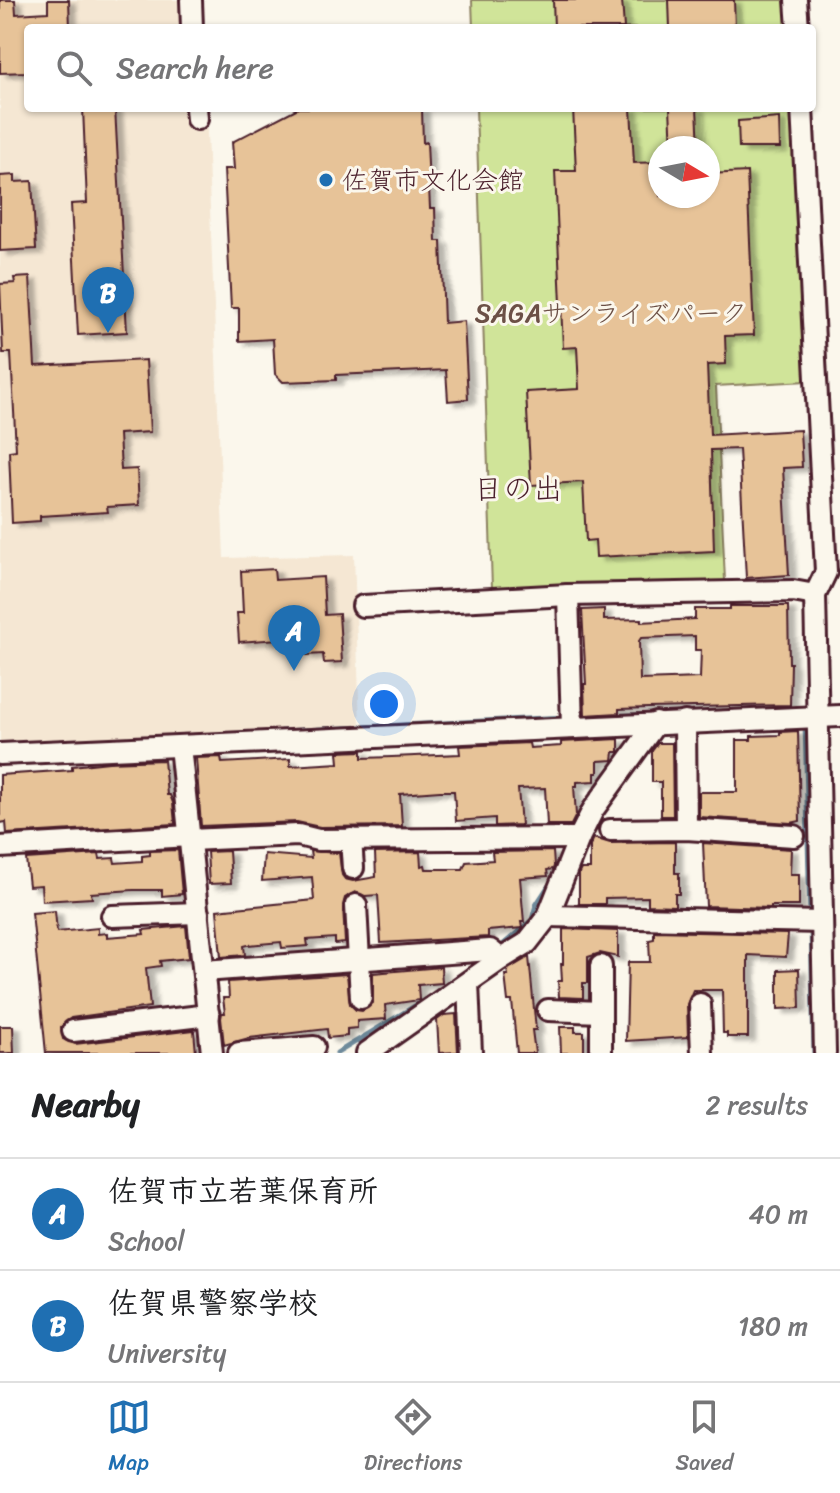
<!DOCTYPE html>
<meta charset="utf-8">
<style>
body{margin:0;font-family:Sriracha,"Klee One",sans-serif;background:#f2f2f2;color:#202124}
.compass{position:absolute;left:648px;top:136px;width:72px;height:72px;border-radius:50%;background:#fff;box-shadow:0 2px 6px #0004;rotate:100deg}
.you{position:absolute;left:384px;top:704px;width:28px;height:28px;margin:-20px;border:6px solid #fff;border-radius:50%;background:#1a73e8;box-shadow:0 0 0 12px #1a73e833}
.badge{display:grid;place-items:center;width:52px;height:52px;border-radius:50%;background:#1f6fb2;color:#fff;font-size:26px;font-weight:700}
.pin{position:absolute;translate:-50% -66px;filter:drop-shadow(0 2px 4px #0008)}
.pin::after{content:'';position:absolute;top:42px;width:28px;height:24px;background:inherit;clip-path:polygon(0 0,100% 0,50% 100%)}
.list{margin:0;padding:0;list-style:none}
h2{display:flex;justify-content:space-between;align-items:center;height:104px;margin:0;padding:0 32px;font-size:34px}
h2 small{font-size:26px;font-weight:400;color:#757577}
.list li{display:grid;grid-template-columns:52px 1fr auto;gap:24px;align-items:center;box-sizing:border-box;height:112px;padding:0 32px;border-top:2px solid #e0e0e0}
.list b{display:block;font-size:30px;white-space:nowrap}
.list p{margin:0;font-size:26px;white-space:nowrap;color:#757577}
.list em{font-size:26px;font-style:normal;color:#757577}
.icon{flex:none;width:44px;height:44px;fill:none;stroke:currentColor;stroke-width:2;stroke-linecap:round;stroke-linejoin:round}
.map{position:relative;flex:none;width:840px;height:1053px;overflow:hidden}
.search{position:absolute;background:#fff;box-shadow:0 2px 6px #0004;left:24px;right:24px;top:24px;height:88px;display:flex;align-items:center;gap:20px;box-sizing:border-box;padding:0 28px;border-radius:8px;color:#757577;font-size:30px}
.sheet{height:328px;background:#fff}
nav{display:flex;justify-content:space-around;align-items:center;box-sizing:border-box;height:112px;border-top:2px solid #e0e0e0;background:#fff;font-size:22px;color:#757577}
nav a{display:grid;justify-items:center;gap:4px}
nav .on{color:#1f6fb2}
.map>svg:first-child{display:block}
</style>
<div class="map">
<svg width="840" height="1053" viewBox="0 0 840 1053">
<defs>
<filter id="shadow"><feDropShadow dx="7" dy="4" stdDeviation="2" flood-color="#0004"/></filter>
</defs>
<rect width="100%" height="100%" fill="#fbf7ec"/>
<filter id="ink" filterUnits="userSpaceOnUse"><feTurbulence type="fractalNoise" baseFrequency=".0125" numOctaves="2"/><feDisplacementMap in="SourceGraphic" scale="16" xChannelSelector="R" yChannelSelector="G"/><feConvolveMatrix kernelMatrix="1 2 1 2 8 2 1 2 1" color-interpolation-filters="sRGB"/></filter>
<g filter="url(#ink)">
<path fill="#f5e7d3" d="M0,0H180L181,28H28V108H206L224,558L354,555L360,726L0,745Z"/>
<g fill="#d0e499" stroke="#8d8262" stroke-width="2" fill-rule="evenodd">
<path d="M472,0H790L792,28H473Z"/>
<path d="M476,108H795L807,381L716,386L725,581L492,588ZM660,148H708V196H660Z"/>
</g>
<g fill="none" stroke-linecap="round" stroke-linejoin="round">
<g stroke="#6e8a9b" stroke-width="5">
<path d="M577,717L687,713"/>
<path d="M805,722L810,916"/>
<path d="M282,731L567,717"/>
<path d="M811,926L814,1053"/>
<path d="M497,950L532,920L536,905L551,882"/>
<path d="M337,1053L433,995"/>
</g>
</g>
<g fill="#e7c398" stroke="#4a1f2b" stroke-width="2" fill-rule="evenodd" filter="url(#shadow)">
<path d="M0,0H15L16,14L48,12V0H69L70,28H28V72L0,73Z"/>
<path d="M553,0H622L624,28H554Z"/>
<path d="M669,0H734L735,28H670Z"/>
<path d="M83,108H115L127,332L78,335L71,204L87,203Z"/>
<path d="M298,108H422L423,143L427,142L430,208H435L436,241H441L444,323L464,321L468,399L448,401L446,370L336,375V380L283,382L275,374L273,339L239,341V308H231L224,169H234L232,142Z"/>
<path d="M573,108H631L634,163L660,162V196H708V174L747,172L754,335L725,336L726,364L707,365L710,435L800,430L802,467L783,468L789,575L746,578L739,449L711,450L714,551L596,557L595,540L586,541L583,482L531,485L526,392L579,389L577,347L563,348L555,171H576Z"/>
<path d="M670,108H697L699,148H672Z"/>
<path d="M779,118L780,148H739L738,121Z"/>
<path d="M15,175V182L32,181L36,249L0,251V176Z"/>
<path d="M30,277L35,366L146,360L150,432L119,434L121,470L137,469L139,505L107,507L108,512L40,516V521L12,523L9,451L16,450L11,353H3L0,284L15,283L14,278Z"/>
<path d="M274,569L275,580L323,577L325,615L339,614L342,662L324,663L323,654L307,655L306,637L239,642L237,613H243L241,571Z"/>
<path d="M730,606H788L789,663H791L790,705L648,708L619,709V713L585,715L584,684H586L582,610L604,609V620L641,619V622L695,619V609H730ZM695,636V650H701L700,678L640,680L639,641L641,638Z"/>
<path d="M798,731L800,821L791,823L699,817V792H737V740H751V736L780,735V732Z"/>
<path d="M619,739V752H614L613,760L598,761V773H595V781L577,782V786H574L576,815L571,825H547L545,788L518,789L521,825L495,826V818L456,821L454,791H440L400,794L402,826L320,827L297,822L201,826L196,758L221,757L222,763L290,759V766L339,763L338,752L362,751V758L392,757L460,754L459,746L529,743L530,748L561,746V742Z"/>
<path d="M658,743H672L673,816H661V782H652V751Z"/>
<path d="M164,760L167,795H170L173,803L175,824L7,834L6,822L0,823V775L72,770V766L109,762Z"/>
<path d="M594,838L610,843L675,842V873H679V894H675V906L648,905V897L605,898V904H579V873L581,869H590V846Z"/>
<path d="M703,843L791,849L790,874H799V906H771V908L706,906Z"/>
<path d="M178,850L182,894L162,896V890H133L91,893L92,898L42,901L41,885L29,886L26,859L99,854L100,859L114,858L115,863L142,861V856L150,855V851Z"/>
<path d="M229,851L231,883L209,884L207,852Z"/>
<path d="M310,851L339,853L342,875L345,879L353,881L376,877L375,853L420,852L421,866L425,865L426,869H463L466,862L493,860L492,852L553,851L554,866L553,869L547,870L548,876L520,878L524,922H521L522,928L488,931V937L381,943L378,895L365,896L355,892L345,898L343,905L345,943L335,944V938L307,940L308,946L282,948L281,942L248,945L244,946L245,955L221,957L217,910L314,900L312,877L262,881L264,854L311,858Z"/>
<path d="M55,911L57,932L98,928V934L107,933V937L144,934L143,930L186,926L189,958L160,961L161,966L146,968L150,1007L71,1018L61,1027L63,1039L75,1044L194,1030L196,1053H46L32,913Z"/>
<path d="M563,929L618,931V957L600,953L588,957V983H583V998L559,997L558,981H562L561,964H563Z"/>
<path d="M654,931L788,934L786,957L748,955V1037H727V1033H723L722,990H693L687,1004L688,1037L626,1041L628,962H650L649,940L654,939Z"/>
<path d="M529,957L536,1030H532L535,1053H517L512,1001H508L505,975H508L507,970Z"/>
<path d="M441,967L442,983L418,985L419,1000L385,1005L386,1019L357,1021V1028L347,1029V1036L328,1038L327,1029L249,1038L224,1045L221,1018L222,1013H225L223,998H229L228,982L347,974L350,1004L356,1010L362,1011L373,1003V973Z"/>
<path d="M799,969L800,1008L778,1009V970Z"/>
<path d="M456,1014L458,1052L439,1053L437,1020L444,1015Z"/>
<path d="M0,1026H13L14,1053H0Z"/>
<path d="M560,1027H575V1032H584V1053H561Z"/>
</g>
<g fill="none" stroke-linecap="round" stroke-linejoin="round">
<g stroke="#4a1f2b" stroke-width="26">
<g id="minor">
<path d="M191,0L192,28"/>
<path d="M796,0L798,28"/>
<path d="M196,108L197,119"/>
<path d="M802,108L826,572L815,595L825,1053"/>
<path d="M568,595L572,727"/>
<path d="M363,606L568,595L793,591L815,595"/>
<path d="M685,722L686,829"/>
<path d="M180,746L212,1053"/>
<path d="M0,754L840,716"/>
<path d="M610,830L686,829L794,836"/>
<path d="M351,839L353,868"/>
<path d="M190,840L298,835L318,840L579,838"/>
<path d="M0,847L190,836"/>
<path d="M356,905L361,998"/>
<path d="M112,916L198,913"/>
<path d="M548,916L822,922"/>
<path d="M601,966V1053"/>
<path d="M204,971L490,950L501,959L527,943L548,916L579,838L593,810L656,723"/>
<path d="M468,983L471,1053"/>
<path d="M700,1004L702,1053"/>
<path d="M548,1010L601,1012"/>
<path d="M73,1031L209,1015"/>
<path d="M239,1053L314,1047"/>
<path d="M367,1053L501,959"/>
</g>
</g>
<use href="#minor" stroke="#fbf7ec" stroke-width="20"/>
</g>
</g>
<circle fill="#1f6fb2" stroke="#fbf7ec" stroke-width="3" cx="326" cy="180" r="8"/>
<g text-anchor="middle" dominant-baseline="central" stroke-width="6" stroke-linejoin="round" paint-order="stroke">
<g font-size="26" fill="#4a1f2b" stroke="#fbf7ec" text-anchor="start">
<text x="342" y="180">佐賀市文化会館</text>
</g>
<g font-size="26" fill="#6c5046" stroke="#fbf7ec">
<text x="611" y="313">SAGAサンライズパーク</text>
</g>
<g font-size="30" fill="#4a1f2b" stroke="#fbf7ec">
<text x="518" y="489">日の出</text>
</g>
</g>
</svg>
<svg class="compass" viewBox="-18 -18 36 36"><path d="M0-13l5 13h-10z" fill="#e53935"/><path d="M0 13l5-13h-10z" fill="#757577"/></svg>
<div class="you"></div>
<div class="pin badge" style="left:294px;top:671px">A</div>
<div class="pin badge" style="left:108px;top:333px">B</div>
<div class="search"><svg class="icon" aria-label="search" viewBox="0 0 24 24"><circle cx="10" cy="10" r="6"/><path d="M15 15l6 6"/></svg>Search here</div>
</div>
<section class="sheet">
<h2>Nearby<small>2 results</small></h2>
<ul class="list">
<li><span class="badge">A</span><div><b>佐賀市立若葉保育所</b><p>School</p></div><em>40 m</em></li>
<li><span class="badge">B</span><div><b>佐賀県警察学校</b><p>University</p></div><em>180 m</em></li>
</ul>
</section>
<nav>
<a class="on"><svg class="icon" aria-label="map" viewBox="0 0 24 24"><path d="M3 6l6-2 6 2 6-2v14l-6 2-6-2-6 2zM9 4v14M15 6v14"/></svg>Map</a>
<a><svg class="icon" aria-label="directions" viewBox="0 0 24 24"><path d="M12 3l9 9-9 9-9-9zM9 14v-3h6M13 9l2 2-2 2"/></svg>Directions</a>
<a><svg class="icon" aria-label="saved" viewBox="0 0 24 24"><path d="M7 4h10v16l-5-4-5 4z"/></svg>Saved</a>
</nav>
